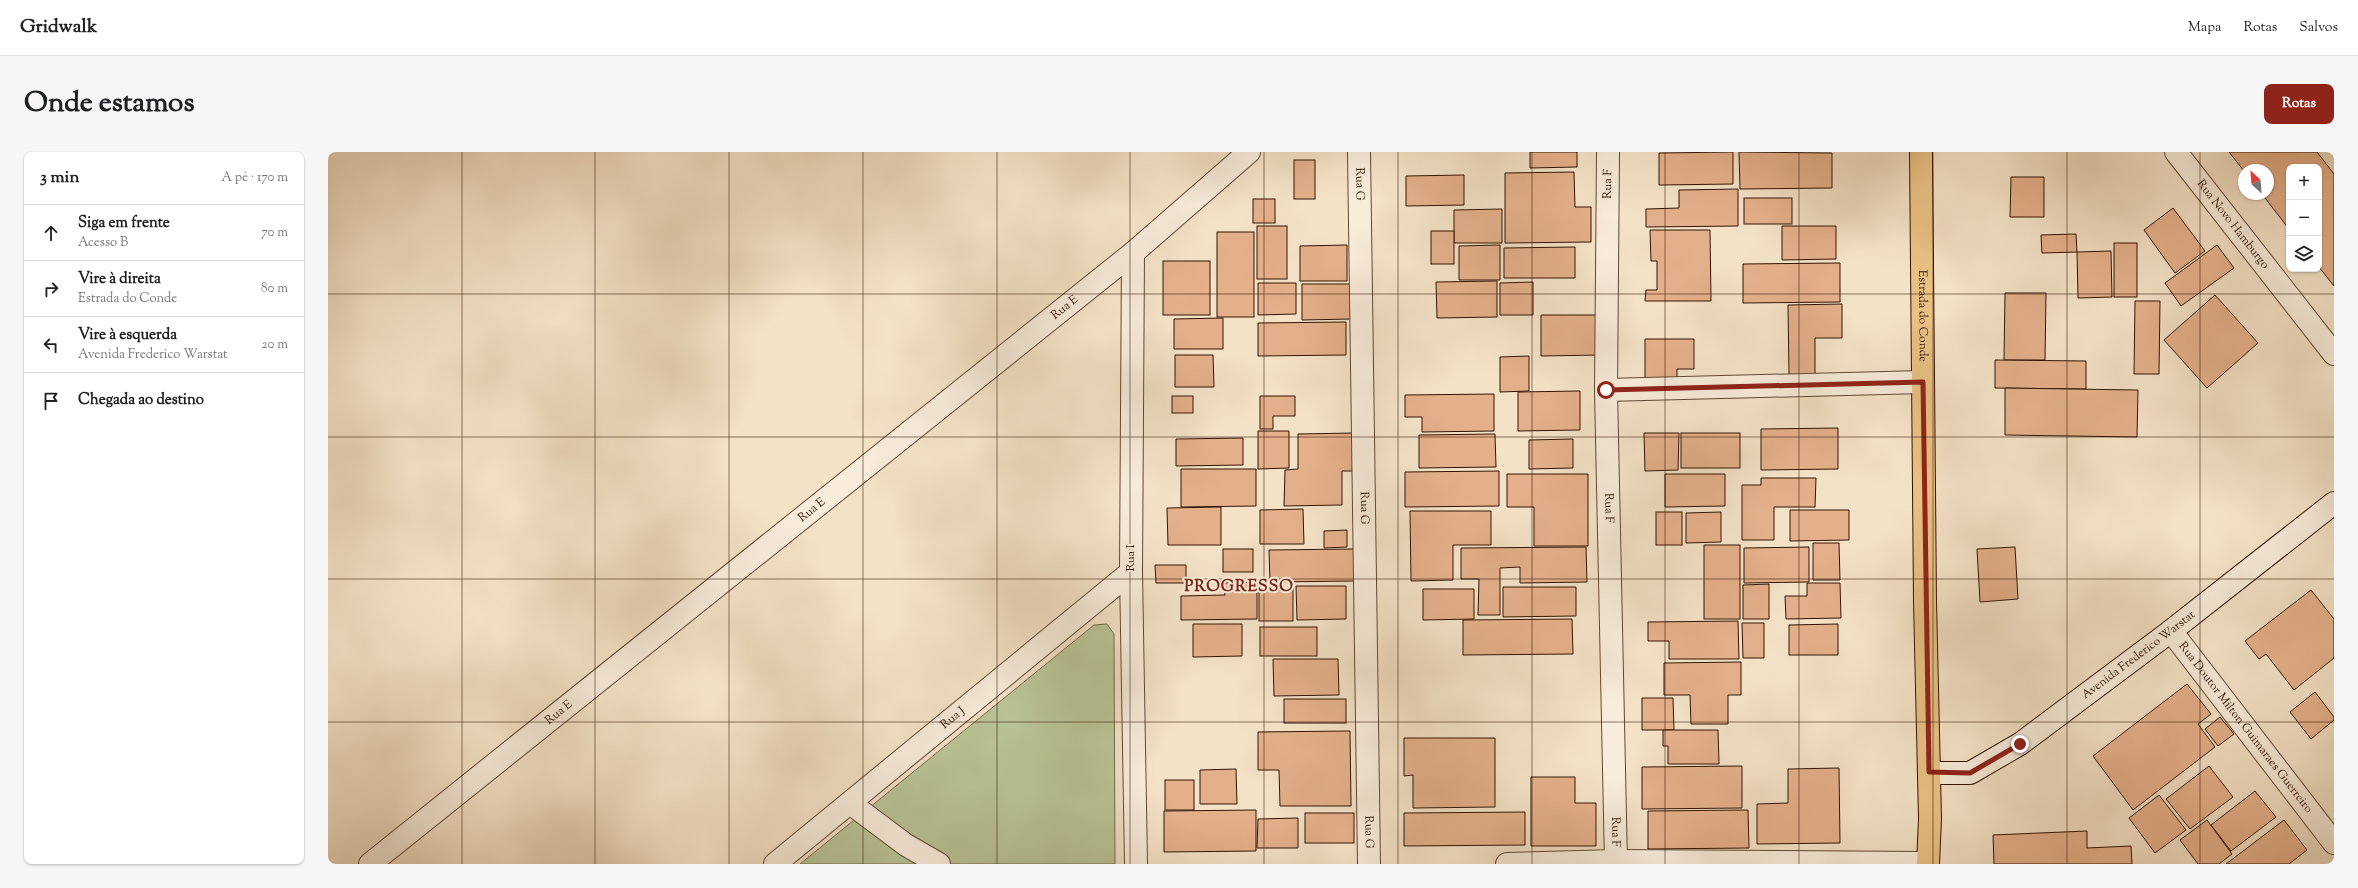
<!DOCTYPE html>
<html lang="pt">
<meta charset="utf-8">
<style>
body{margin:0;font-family:"Sorts Mill Goudy",serif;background:#f6f6f6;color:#202124}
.controls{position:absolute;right:12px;top:12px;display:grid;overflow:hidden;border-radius:8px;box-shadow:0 1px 3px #0004}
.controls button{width:36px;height:36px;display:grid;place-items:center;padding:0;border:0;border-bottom:1px solid #e0e0e0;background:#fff;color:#202124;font:20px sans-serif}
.compass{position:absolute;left:1910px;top:12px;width:36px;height:36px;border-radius:50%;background:#fff;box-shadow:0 1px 3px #0004;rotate:334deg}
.stop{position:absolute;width:12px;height:12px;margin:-9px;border:3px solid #8f2418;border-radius:50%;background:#fff}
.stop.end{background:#8f2418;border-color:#fff;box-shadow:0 1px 4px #0008}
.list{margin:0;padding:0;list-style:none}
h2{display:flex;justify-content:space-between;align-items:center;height:52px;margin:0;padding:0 16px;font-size:17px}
h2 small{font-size:13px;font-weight:400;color:#757577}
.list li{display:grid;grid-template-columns:26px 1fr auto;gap:12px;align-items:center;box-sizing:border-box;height:56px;padding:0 16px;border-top:1px solid #e0e0e0}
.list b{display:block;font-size:15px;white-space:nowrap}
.list p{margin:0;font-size:13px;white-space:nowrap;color:#757577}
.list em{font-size:13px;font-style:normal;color:#757577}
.icon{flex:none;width:22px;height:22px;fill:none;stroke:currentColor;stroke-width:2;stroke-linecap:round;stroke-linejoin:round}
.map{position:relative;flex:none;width:2006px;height:712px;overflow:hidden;border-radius:8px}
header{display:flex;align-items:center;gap:24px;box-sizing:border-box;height:56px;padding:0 20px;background:#fff;border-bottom:1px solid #e0e0e0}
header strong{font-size:19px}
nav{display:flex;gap:22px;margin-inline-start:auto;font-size:14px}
.intro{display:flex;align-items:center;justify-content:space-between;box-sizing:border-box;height:96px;padding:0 24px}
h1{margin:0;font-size:28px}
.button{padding:10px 18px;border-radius:8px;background:#8f2418;color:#fff;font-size:14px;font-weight:700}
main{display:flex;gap:24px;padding:0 24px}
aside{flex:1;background:#fff;border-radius:8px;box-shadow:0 1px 3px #0004}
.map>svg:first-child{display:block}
</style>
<header>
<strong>Gridwalk</strong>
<nav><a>Mapa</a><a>Rotas</a><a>Salvos</a></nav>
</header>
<div class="intro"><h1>Onde estamos</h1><a class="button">Rotas</a></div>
<main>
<aside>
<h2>3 min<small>A pé · 170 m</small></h2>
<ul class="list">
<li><svg class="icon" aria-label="ahead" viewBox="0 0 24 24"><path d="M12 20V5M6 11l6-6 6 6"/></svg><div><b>Siga em frente</b><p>Acesso B</p></div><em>70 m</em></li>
<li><svg class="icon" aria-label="right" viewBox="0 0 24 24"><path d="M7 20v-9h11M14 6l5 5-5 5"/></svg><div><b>Vire à direita</b><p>Estrada do Conde</p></div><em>80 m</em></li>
<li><svg class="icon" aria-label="left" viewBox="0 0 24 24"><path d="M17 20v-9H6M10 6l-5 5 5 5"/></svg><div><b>Vire à esquerda</b><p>Avenida Frederico Warstat</p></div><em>20 m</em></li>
<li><svg class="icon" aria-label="arrive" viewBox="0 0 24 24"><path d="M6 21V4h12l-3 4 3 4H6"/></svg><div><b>Chegada ao destino</b></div></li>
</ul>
</aside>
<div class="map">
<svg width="2006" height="712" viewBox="0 0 2006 712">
<rect width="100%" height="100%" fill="#f4e2c7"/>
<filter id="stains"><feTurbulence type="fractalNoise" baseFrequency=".005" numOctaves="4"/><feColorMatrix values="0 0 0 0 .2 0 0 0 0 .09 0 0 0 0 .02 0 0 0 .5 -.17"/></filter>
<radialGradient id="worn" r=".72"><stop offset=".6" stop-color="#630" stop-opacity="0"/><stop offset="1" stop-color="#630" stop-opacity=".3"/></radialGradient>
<path fill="#b9c497" stroke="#766c4d" d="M779,472L786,482L787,712H472L766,473Z"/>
<g fill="#e4b08b" stroke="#321403">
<path d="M1202,0H1249V15L1202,16Z"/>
<path d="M1405,0V32L1331,33V1Z"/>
<path d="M1411,0L1504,1V36L1412,37Z"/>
<path d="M1901,0H1989L2006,22V134L1991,115V15H1961V77L1934,42H1940V18L1916,19Z"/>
<rect x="966" y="8" width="21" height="39"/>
<path d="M1246,20L1247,55H1263V90L1177,91V21Z"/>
<path d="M1136,23V53L1078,54V24Z"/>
<path d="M1683,25H1716V65H1682Z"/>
<path d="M1410,37V74L1318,75V57L1351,56V38Z"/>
<rect x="1416" y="46" width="48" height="26"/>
<rect x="925" y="47" width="22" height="24"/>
<path d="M1845,56L1877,99L1847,121L1816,78Z"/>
<path d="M1174,57V91H1126V58Z"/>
<rect x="929" y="74" width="30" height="53"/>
<path d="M1454,74H1508V107L1454,108Z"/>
<path d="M1322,78H1382L1383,149H1317L1318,138H1329V109H1323Z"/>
<rect x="1103" y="79" width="23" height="33"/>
<rect x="889" y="80" width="37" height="85"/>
<path d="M1748,82L1749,100L1714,101L1713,83Z"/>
<rect x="1786" y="91" width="23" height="54"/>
<path d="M1019,93V129H972V94Z"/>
<path d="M1172,93V128H1131V94Z"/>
<path d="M1889,93L1906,116L1853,154L1837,131Z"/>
<path d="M1247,95V126H1176V96Z"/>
<path d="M1783,99L1784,145L1750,146L1749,100Z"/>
<rect x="835" y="109" width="47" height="54"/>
<path d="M1512,111V150L1415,151V112Z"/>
<path d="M1169,129V165L1109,166L1108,130Z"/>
<path d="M1205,130V163H1172V131Z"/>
<path d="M930,131H968V162L930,163Z"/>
<path d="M974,132H1024V167L974,168Z"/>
<path d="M1677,141H1718L1717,208H1676Z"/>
<path d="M1887,143L1930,191L1879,236L1836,188Z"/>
<path d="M1807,149H1832L1831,222H1806Z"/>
<path d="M1514,152V186H1487V223H1461L1460,153Z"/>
<path d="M1213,163H1271L1272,203L1213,204Z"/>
<path d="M895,166V197H846V167Z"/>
<path d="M1018,170V203L930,204V171Z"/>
<path d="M1317,187H1366V217H1349V231H1317Z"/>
<path d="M847,203H885L886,235H847Z"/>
<path d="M1201,204V239L1172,240V205Z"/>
<path d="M1667,208L1758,209V237L1667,236Z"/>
<path d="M1677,236L1810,238L1809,285L1677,283Z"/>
<path d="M1252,239V278L1190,279V240Z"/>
<path d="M1166,242V279L1094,280V265H1077V243Z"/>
<rect x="844" y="244" width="21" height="17"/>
<path d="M932,244H967V264H945V277H932Z"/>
<path d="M1510,276V317L1433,318V277Z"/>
<path d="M930,279H961V316L930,317Z"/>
<path d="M1026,281V319H1014V353L956,354L957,318L970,317V282Z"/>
<path d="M1316,281H1351L1350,318L1317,319Z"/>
<rect x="1353" y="281" width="59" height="35"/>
<path d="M1167,282L1168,315L1091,316V283Z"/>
<path d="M915,286V313L848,314V287Z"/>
<path d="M1245,287V316L1201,317V288Z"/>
<path d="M853,317H928V354L853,355Z"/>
<path d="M1171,319V354L1077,355V320Z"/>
<path d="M1179,322H1260V394H1206V355H1179Z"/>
<path d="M1337,322H1397V354L1337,355Z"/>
<path d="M1433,326H1488L1487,355H1446V388H1414V333H1433Z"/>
<path d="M893,355V393H840L839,356Z"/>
<path d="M975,357L976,392H932V358Z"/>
<path d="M1462,358H1521V388L1462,389Z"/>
<path d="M1082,359H1163V393H1125V428L1083,429Z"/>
<rect x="1328" y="360" width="26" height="33"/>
<path d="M1393,360V390L1358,391V361Z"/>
<path d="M1019,378V395L996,396V379Z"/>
<path d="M1485,391H1511L1512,428H1485Z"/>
<rect x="1376" y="393" width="36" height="74"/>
<path d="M1258,395L1259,430L1192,431V415L1172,416V463H1150L1151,427H1133V396Z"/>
<path d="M1481,395V430L1416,431V396Z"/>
<path d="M1687,395L1690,447L1652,450L1649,397Z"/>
<rect x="895" y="397" width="30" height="23"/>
<path d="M1027,397V429L942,430L941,398Z"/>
<path d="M827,413H858V431H828Z"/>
<path d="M929,430V467L853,468V444L897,443L896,431Z"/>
<path d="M1479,431H1512L1513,466L1458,467L1457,444H1479Z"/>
<path d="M1441,432V467H1415V433Z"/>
<path d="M968,434H1018V467L969,468Z"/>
<path d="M1175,435H1248V464L1175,465Z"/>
<rect x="931" y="437" width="34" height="32"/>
<path d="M1095,437H1146V467L1095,468Z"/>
<path d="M1983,438L2006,467V506L1966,538L1938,502L1931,507L1917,489Z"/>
<path d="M1244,467L1245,502L1135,503V468Z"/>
<path d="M1410,469L1411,507H1341V489H1320V470Z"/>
<path d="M1414,471H1436V506H1415Z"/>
<path d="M865,472H914V504L865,505Z"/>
<path d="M1510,472V503H1461V473Z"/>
<rect x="932" y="475" width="57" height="29"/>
<path d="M945,507H1010L1011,543L946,544Z"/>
<path d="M1413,510V543H1400V572H1363L1362,543H1336V511Z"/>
<path d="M1859,532L1883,562L1870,572L1887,595L1805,658L1765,604Z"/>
<path d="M1987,540L2006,565V568L1983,587L1962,560Z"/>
<path d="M1314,546H1345L1346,578H1314Z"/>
<rect x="956" y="547" width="62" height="24"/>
<path d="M1892,565L1906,582L1890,594L1877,577Z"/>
<path d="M1335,578H1390L1391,612H1340V594H1335Z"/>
<path d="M1022,579L1023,654H952L951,618H930V580Z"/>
<path d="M1076,586H1167V655L1085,656V623L1076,624Z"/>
<path d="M1414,614V656L1314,657V615Z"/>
<path d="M1881,614L1905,645L1862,677L1838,647Z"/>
<path d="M1511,616L1512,691L1429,692V652L1460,651V617Z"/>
<path d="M908,617L909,652H872V618Z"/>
<path d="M1203,625H1247V651H1268V694H1203Z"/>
<rect x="837" y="628" width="29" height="30"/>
<path d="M1927,639L1948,665L1903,699L1883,673Z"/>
<path d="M1831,643L1858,678L1827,701L1801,666Z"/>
<path d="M928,658V699L836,700V659Z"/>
<path d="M1420,658L1421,696L1320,697V659Z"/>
<path d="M1197,660V693L1076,694V661Z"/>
<rect x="977" y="661" width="49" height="30"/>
<path d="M970,666V696H929L930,667Z"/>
<path d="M1879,668L1904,702L1891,712H1870L1852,688Z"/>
<path d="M1956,668L1979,698L1961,712H1898Z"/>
<path d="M1759,679V696L1803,694L1804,712H1666L1665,683Z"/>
</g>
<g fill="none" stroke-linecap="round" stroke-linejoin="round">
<g stroke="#624834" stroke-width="24">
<g id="street">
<path id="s1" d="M1031,0L1041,712"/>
<path id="s2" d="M1280,0L1278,238L1288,712"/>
<path id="s3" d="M1848,0L2006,202"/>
<path d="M805,101L803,420L808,712"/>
<path d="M1278,238L1595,230"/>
<path id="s4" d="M1843,479L2006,691"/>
<path d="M522,651L578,693L611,712"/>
<path id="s5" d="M42,712L805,101L921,0"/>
<path id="s6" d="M447,712L803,420"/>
<path d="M1179,712L1288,709L1600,711"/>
</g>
</g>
<g stroke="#321403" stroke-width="24">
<g id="secondary">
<path id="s7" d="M1601,621H1642L1692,592L1843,479L2006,351"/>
</g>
</g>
<g stroke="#321403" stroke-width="24">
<g id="primary">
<path id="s8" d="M1593,0L1597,449L1602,667L1600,712"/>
</g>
</g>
<use href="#street" stroke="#f8ecdb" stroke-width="22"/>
<use href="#secondary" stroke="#f8ecdb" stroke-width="22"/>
<use href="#primary" stroke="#eac184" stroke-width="22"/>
</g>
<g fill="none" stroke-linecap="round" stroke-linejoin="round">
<path stroke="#8f2418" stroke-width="5" d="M1278,238L1595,230L1601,620L1642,621L1692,592"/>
</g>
<path fill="none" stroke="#321403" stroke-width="1" stroke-opacity="0.55" d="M134,0V712M267,0V712M401,0V712M535,0V712M669,0V712M802,0V712M936,0V712M1070,0V712M1204,0V712M1337,0V712M1471,0V712M1605,0V712M1739,0V712M1872,0V712M0,142H2006M0,285H2006M0,427H2006M0,570H2006"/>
<g text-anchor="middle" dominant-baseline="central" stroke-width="4" stroke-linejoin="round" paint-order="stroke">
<g font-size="12" fill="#321403" stroke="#f8ecdb">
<text stroke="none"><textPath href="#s1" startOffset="32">Rua G</textPath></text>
<text transform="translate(1280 32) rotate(-89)">Rua F</text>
<text stroke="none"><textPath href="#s3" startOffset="92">Rua Novo Hamburgo</textPath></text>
<text stroke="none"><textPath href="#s5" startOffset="890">Rua E</textPath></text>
<text stroke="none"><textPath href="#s8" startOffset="164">Estrada do Conde</textPath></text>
<text stroke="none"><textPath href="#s1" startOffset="356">Rua G</textPath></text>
<text stroke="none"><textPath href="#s2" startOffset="356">Rua F</textPath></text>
<text stroke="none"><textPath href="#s5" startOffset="566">Rua E</textPath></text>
<text transform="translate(803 406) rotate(-90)">Rua I</text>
<text stroke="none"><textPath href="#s7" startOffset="247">Avenida Frederico Warstat</textPath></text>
<text stroke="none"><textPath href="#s5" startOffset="242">Rua E</textPath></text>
<text stroke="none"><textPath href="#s6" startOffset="230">Rua J</textPath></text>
<text stroke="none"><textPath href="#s4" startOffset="122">Rua Doutor Milton Guimaraes Guerreiro</textPath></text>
<text stroke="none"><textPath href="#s1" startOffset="680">Rua G</textPath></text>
<text stroke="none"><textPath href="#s2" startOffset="680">Rua F</textPath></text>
</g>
<g font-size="16" font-weight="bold" letter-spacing="1" fill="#7a1f14" stroke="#f8ecdb">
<text x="911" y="435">PROGRESSO</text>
</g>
</g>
<rect width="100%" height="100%" filter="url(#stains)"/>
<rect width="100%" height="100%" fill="url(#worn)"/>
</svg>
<div class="controls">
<button>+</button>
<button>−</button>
<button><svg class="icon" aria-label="layers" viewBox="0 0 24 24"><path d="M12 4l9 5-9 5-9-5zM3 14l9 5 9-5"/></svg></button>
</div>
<svg class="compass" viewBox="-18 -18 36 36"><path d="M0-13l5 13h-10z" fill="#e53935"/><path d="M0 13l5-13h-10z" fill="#757577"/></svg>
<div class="stop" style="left:1278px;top:238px"></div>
<div class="stop end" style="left:1692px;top:592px"></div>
</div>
</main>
